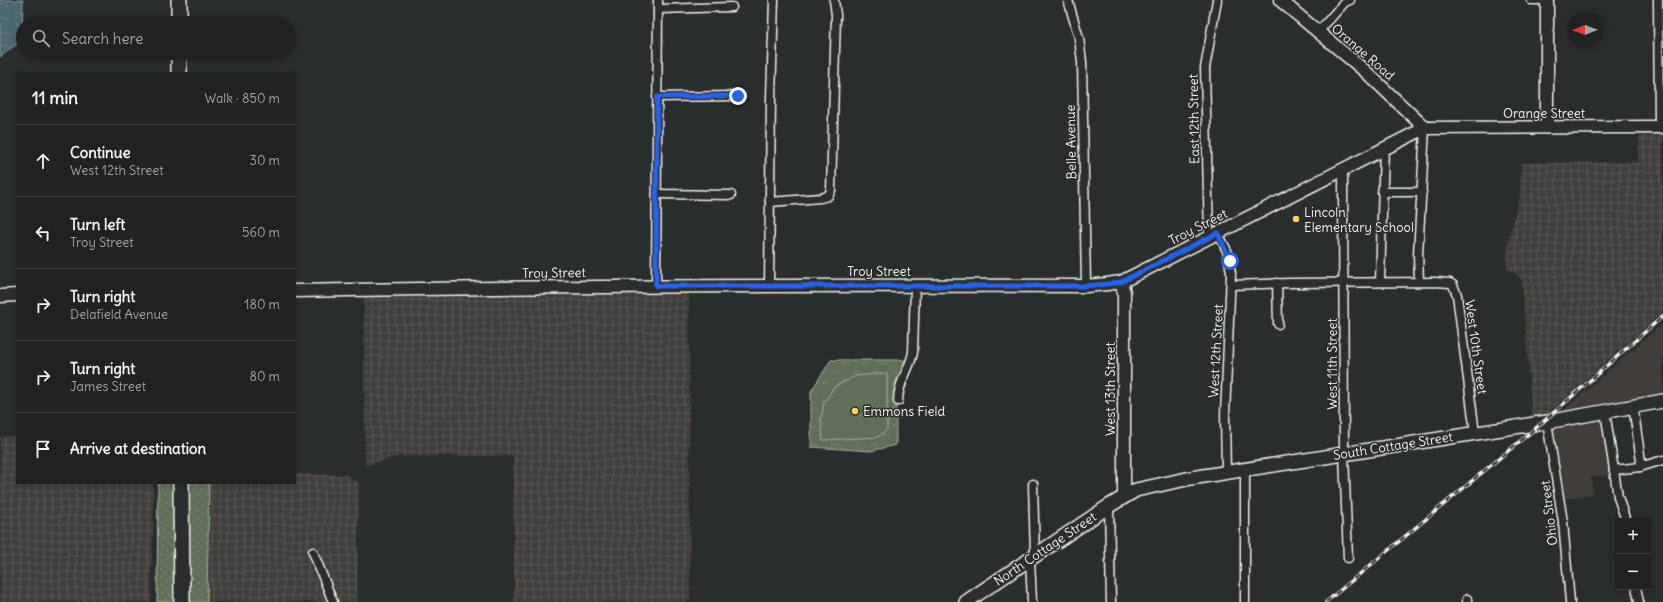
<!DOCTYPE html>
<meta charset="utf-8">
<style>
body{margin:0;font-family:Delius,sans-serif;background:#282a2a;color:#f1f3f6}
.controls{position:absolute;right:12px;bottom:12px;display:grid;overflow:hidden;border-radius:0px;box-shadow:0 2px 6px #0003}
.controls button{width:36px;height:36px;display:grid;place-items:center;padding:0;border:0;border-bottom:1px solid #3d3f40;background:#202222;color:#f1f3f6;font:20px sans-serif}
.compass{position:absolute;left:1567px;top:12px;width:36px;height:36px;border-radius:50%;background:#202222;box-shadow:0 2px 6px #0003;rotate:269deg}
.stop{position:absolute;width:12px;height:12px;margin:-9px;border:3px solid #2563eb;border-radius:50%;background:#fff}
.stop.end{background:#2563eb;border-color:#fff;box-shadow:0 1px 4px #0008}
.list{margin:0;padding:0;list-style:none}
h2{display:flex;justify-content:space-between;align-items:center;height:52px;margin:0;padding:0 16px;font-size:17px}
h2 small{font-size:13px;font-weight:400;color:#a2a4a5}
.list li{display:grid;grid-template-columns:26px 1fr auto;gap:12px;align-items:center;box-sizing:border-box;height:72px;padding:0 16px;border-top:1px solid #3d3f40}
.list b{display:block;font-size:15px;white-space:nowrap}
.list p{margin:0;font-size:13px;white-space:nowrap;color:#a2a4a5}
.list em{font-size:13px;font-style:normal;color:#a2a4a5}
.icon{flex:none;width:22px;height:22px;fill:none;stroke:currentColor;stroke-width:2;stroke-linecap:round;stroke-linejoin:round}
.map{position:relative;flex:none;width:1663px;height:602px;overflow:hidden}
.search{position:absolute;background:#202222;box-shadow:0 2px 6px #0003;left:16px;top:16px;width:280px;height:44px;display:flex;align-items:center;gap:10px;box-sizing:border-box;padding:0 14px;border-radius:22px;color:#a2a4a5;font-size:15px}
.panel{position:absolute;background:#202222;box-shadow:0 2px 6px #0003;left:16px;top:72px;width:280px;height:412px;border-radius:0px}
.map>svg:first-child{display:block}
</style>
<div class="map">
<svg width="1663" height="602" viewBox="0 0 1663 602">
<defs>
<pattern id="industrial-grid" width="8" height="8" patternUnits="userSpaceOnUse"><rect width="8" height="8" fill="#403d3b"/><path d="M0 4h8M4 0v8" fill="none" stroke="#5c5a57"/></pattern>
<pattern id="grass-dots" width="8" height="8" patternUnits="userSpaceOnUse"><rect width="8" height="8" fill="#607058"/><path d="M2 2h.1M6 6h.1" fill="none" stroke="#778570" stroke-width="1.8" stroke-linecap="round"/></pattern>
<pattern id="forest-crowns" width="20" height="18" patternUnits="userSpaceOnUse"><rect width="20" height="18" fill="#607058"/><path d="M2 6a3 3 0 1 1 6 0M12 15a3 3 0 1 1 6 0" fill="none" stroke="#778570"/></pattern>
<pattern id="water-ripples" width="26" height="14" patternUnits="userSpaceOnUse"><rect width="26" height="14" fill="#4b686f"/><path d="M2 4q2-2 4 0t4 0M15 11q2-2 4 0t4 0" fill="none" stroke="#667e84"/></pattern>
</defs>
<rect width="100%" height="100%" fill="#2a2d2e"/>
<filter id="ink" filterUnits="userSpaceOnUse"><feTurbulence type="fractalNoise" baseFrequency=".025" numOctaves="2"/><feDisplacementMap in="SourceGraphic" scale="8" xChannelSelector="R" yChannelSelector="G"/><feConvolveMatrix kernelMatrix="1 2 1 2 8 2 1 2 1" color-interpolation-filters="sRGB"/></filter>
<g filter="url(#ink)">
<path fill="#403d3b" d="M1663,323V404L1609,413L1618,474L1591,477L1593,494L1557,500L1547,422L1557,416Z"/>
<g fill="url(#industrial-grid)">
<path d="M1640,123H1663V312L1544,417L1532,420L1522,281L1517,274L1509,270L1507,264L1509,238L1520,195L1521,163L1638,162Z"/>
<path d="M689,290L690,602H514L513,456H399L365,466L364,294Z"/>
<path d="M17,436V483H153V532L151,573V602H0V437Z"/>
<path d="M295,474L346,475L359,483L357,602H207L209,483H295Z"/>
</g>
<g fill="url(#grass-dots)" stroke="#aab0a0">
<path d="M158,483H176L175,602H157Z"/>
<path d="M187,483H209L207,602H189Z"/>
</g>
<path fill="url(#forest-crowns)" stroke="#aab0a0" d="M831,360H907L896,381V445L871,451L811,447V391Z"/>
<path fill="#607058" stroke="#aab0a0" d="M887,373V430L878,437L823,440L821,419L824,403L834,387L855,376Z"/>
<path fill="url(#water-ripples)" stroke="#8f9f9f" d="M0,0H23L22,40L0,57Z"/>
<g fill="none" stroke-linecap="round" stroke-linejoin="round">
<g stroke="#f4f1e8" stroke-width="11">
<g id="street">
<path d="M1068,0L1079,38L1082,62L1086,286"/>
<path d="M1531,0H1540"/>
<path d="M1658,0L1659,127"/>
<path d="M658,9L732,7"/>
<path d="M1318,32L1345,2L1350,0"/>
<path d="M657,97L738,96"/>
<path d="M1343,169L1344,454L1348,558"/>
<path d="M1382,192H1422"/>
<path d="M657,194L731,195"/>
<path d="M770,202L820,198L828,196L831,190L836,15L834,0"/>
<path d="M1218,233L1228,253L1231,273L1225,415L1226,473"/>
<path d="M1209,238L1205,68L1217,0"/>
<path d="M1380,282L1384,148"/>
<path d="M1419,282L1418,254L1425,128"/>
<path d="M1277,283L1278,324"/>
<path d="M769,285L771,97L774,0"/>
<path d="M1231,285L1291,283L1435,282L1450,283L1453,285L1457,295L1475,433"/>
<path d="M656,286L658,0"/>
<path d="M898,401C898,382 910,370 913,352L915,285"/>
<path d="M1633,406L1641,461L1640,467"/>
<path d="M1605,411L1618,497L1626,521"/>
<path d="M1547,422L1563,522L1570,602"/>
<path d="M1614,470L1640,467L1663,460"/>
<path d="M1033,484L1035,556"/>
<path d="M1109,506L1111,602"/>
<path d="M313,552L333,602"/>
<path d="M1030,559L1032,602"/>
<path d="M1636,587L1639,602"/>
<path d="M1245,602V470"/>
<path d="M1467,602V599"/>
</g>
</g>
<g stroke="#f4f1e8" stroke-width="15">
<g id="secondary">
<path d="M1280,0L1365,71L1425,128"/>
<path d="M1547,0V127"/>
<path d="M1121,282L1124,292V496"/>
<path d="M295,291C559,286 822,285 1086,286L1107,284L1121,282L1425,128L1663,127"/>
<path d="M0,296L17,295"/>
</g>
</g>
<g stroke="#f4f1e8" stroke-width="16">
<path id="primary" d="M966,602L1109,506L1136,490L1191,478L1547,422L1663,401"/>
</g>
<g stroke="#f4f1e8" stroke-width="18">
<g id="highway">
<path d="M179,0V23"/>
<path d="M179,73V53"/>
<path d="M181,483L182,602"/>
</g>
</g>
<use href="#street" stroke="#2a2d2e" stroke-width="8"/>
<use href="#secondary" stroke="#2a2d2e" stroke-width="12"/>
<use href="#primary" stroke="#2a2d2e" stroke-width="13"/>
<use href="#highway" stroke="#2a2d2e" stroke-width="15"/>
<g stroke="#f4f1e8" stroke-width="3.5">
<path id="rail" d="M1326,602L1543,422L1663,316"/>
</g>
<use href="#rail" stroke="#2a2d2e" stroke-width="2" stroke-dasharray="6" stroke-linecap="butt"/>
</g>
</g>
<g fill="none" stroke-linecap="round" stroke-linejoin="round" filter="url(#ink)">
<path stroke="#2563eb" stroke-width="5" d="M738,96L657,97L656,286H1086L1107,284L1121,282L1218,233L1230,261"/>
</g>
<g fill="#ffd166" stroke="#2a2d2e" stroke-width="1.5">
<circle cx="1296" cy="219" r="4"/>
<circle cx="855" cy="411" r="4"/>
</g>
<g text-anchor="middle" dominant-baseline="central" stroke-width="3" stroke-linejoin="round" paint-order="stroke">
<g font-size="13" fill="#f4f1e8" stroke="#2a2d2e">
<text transform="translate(1363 52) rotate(41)">Orange Road</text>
<text x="1544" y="113">Orange Street</text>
<text transform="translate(1194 119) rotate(-91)">East 12th Street</text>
<text transform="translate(1071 142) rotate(-91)">Belle Avenue</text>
<text transform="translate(1198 227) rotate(-27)">Troy Street</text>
<text x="879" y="271">Troy Street</text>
<text transform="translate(554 273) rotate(-1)">Troy Street</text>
<text transform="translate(1476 347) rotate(82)">West 10th Street</text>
<text transform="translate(1216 351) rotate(-87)">West 12th Street</text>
<text transform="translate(1332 364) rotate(-90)">West 11th Street</text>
<text transform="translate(1110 389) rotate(-90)">West 13th Street</text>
<text transform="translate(1393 446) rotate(-9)">South Cottage Street</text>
<text transform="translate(1549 513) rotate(-97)">Ohio Street</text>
<text transform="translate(1045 549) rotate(-34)">North Cottage Street</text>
</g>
<g font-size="13" fill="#f4f1e8" stroke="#2a2d2e" text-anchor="start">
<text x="1304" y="212">Lincoln<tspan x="1304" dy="15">Elementary School</tspan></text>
<text x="863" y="411">Emmons Field</text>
</g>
</g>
</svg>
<div class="controls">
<button>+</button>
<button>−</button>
</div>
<svg class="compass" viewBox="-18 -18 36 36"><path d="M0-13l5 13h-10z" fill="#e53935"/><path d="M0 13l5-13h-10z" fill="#a2a4a5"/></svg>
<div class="stop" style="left:1230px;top:261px"></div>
<div class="stop end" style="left:738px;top:96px"></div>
<div class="search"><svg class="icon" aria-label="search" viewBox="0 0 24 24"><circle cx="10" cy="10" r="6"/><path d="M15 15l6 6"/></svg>Search here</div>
<section class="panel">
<h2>11 min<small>Walk · 850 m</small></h2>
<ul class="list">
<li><svg class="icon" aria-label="ahead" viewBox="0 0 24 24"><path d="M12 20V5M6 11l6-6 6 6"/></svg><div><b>Continue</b><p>West 12th Street</p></div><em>30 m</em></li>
<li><svg class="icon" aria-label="left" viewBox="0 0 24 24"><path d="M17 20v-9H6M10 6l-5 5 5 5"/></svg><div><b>Turn left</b><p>Troy Street</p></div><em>560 m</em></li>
<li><svg class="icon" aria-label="right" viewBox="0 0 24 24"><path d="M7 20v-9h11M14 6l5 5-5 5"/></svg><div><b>Turn right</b><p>Delafield Avenue</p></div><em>180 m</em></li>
<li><svg class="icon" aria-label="right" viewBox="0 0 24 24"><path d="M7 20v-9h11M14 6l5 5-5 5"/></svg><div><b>Turn right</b><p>James Street</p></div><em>80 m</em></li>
<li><svg class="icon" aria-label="arrive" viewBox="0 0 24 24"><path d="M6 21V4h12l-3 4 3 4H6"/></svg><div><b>Arrive at destination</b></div></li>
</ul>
</section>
</div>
